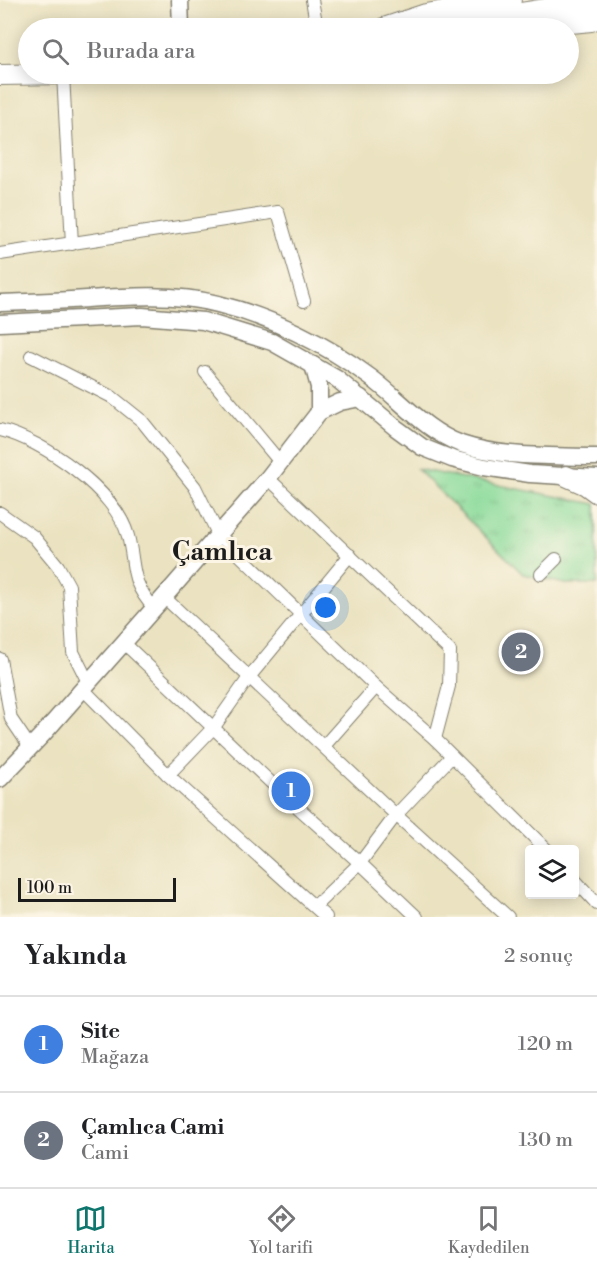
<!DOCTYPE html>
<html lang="tr">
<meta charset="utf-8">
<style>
body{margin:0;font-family:"Libre Bodoni",serif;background:#f6f6f6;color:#202124}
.controls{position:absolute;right:18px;bottom:18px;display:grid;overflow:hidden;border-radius:6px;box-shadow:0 3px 15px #0003}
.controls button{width:54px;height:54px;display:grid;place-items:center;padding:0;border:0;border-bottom:2px solid #e0e0e0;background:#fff;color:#202124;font:30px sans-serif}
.scale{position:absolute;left:18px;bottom:15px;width:158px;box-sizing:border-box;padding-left:6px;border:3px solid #1c1c1c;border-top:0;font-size:16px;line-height:21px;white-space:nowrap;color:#1c1c1c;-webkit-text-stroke:4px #fcf5e5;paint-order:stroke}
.you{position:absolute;left:326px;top:608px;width:21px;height:21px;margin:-15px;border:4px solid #fff;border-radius:50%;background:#1a73e8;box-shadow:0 0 0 9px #1a73e833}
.badge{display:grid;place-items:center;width:39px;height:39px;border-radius:50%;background:#0f766e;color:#fff;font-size:20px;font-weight:700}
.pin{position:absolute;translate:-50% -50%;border:3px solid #fff;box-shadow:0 2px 6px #0006}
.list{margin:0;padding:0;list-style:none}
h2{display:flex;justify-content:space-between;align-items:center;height:78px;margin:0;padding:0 24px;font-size:26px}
h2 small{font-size:20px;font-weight:400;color:#757577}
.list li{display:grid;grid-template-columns:39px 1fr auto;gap:18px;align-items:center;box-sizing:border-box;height:96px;padding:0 24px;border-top:2px solid #e0e0e0}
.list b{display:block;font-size:22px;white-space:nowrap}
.list p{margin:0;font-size:20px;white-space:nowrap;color:#757577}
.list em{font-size:20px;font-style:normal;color:#757577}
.icon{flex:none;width:33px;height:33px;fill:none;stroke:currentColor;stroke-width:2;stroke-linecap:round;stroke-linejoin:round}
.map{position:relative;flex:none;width:597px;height:917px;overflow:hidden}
.search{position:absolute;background:#fff;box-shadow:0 3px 15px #0003;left:18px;right:18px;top:18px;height:66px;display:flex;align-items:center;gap:15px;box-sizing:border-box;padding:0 21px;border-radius:33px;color:#757577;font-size:22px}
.sheet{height:270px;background:#fff}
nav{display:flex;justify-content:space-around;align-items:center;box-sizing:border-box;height:84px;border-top:2px solid #e0e0e0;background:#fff;font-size:16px;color:#757577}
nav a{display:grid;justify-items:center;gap:3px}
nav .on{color:#0f766e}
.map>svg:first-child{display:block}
</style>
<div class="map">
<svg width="597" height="917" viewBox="0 0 597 917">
<defs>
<pattern id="grass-tufts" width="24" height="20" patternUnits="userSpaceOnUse" patternTransform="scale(1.5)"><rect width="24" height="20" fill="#8bdb9b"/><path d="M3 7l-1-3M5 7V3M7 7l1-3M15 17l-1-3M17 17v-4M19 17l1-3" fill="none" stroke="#77bb85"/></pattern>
</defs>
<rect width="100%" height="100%" fill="#fcf5e5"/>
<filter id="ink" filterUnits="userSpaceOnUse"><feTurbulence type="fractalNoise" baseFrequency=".0167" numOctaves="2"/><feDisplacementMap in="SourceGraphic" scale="12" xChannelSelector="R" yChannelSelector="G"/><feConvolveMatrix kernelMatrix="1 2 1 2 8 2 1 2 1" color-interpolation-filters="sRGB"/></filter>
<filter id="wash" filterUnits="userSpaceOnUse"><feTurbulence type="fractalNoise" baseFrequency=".008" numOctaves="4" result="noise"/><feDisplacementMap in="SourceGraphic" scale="24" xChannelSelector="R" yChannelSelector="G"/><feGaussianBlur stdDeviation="1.35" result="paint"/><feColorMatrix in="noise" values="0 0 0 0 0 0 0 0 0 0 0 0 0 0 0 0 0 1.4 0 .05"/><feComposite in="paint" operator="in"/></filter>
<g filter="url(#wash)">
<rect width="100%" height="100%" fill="#eae2c0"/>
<path fill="url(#grass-tufts)" stroke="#547c5c" stroke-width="1.5" d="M417,469L596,504L597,584H565L523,574Z"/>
</g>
<g filter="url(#ink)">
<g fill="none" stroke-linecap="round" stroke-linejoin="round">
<g stroke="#837f6e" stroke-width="14">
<g id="street">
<path d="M312,0L317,28"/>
<path d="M63,74L72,244"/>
<path d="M0,254L278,212L304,301"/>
<path d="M31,356L112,397L142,421L195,487L218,534L376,687L435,739L547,850"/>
<path d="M205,372L280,462"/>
<path d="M0,430C43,440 116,491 128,536C136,568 129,580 154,608"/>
<path d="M268,478L450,651L449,686L435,739"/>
<path d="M0,513L34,537L58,566L69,586L73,652L88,682"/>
<path d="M541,574L556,559"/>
<path d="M164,597L396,815L508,917"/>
<path d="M124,643L283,794L360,863L417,917"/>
<path d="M0,659L11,719L30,747"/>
<path d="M82,688L168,775L326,917"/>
<path d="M324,746L376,687"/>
<path d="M168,775L214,727L250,676L350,555"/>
<path d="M574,879L597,904"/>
<path d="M315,906L360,863L396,815L452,756"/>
</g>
</g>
<g stroke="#837f6e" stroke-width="19">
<g id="secondary">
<path d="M180,0L181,28"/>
<path d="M0,303C29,302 58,301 87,299C130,296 175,293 218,304C271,317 326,344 370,377C400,399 424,430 461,444C502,458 554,456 597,457"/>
<path d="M0,323L142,316L203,321L272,342L337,379L396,428L422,447L452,459L484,467L530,474L597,478"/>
<path d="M313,365L319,387V412"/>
<path d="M0,779L44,733L164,597L268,478L319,412L340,402L361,398"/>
</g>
</g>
<g stroke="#837f6e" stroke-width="22">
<g id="primary">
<path d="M384,28L426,14L511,0"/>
<path d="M427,28L596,1"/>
<path d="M520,28L591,21L597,18"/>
<path d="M0,75L67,74"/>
<path d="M566,476L586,485L597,493"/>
</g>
</g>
<use href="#street" stroke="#fff" stroke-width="12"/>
<use href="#secondary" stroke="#fff" stroke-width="16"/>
<use href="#primary" stroke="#fff" stroke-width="20"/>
</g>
</g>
<g text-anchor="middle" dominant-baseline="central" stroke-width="6" stroke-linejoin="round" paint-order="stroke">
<g font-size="26" font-weight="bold" fill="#1c1c1c" stroke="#fcf5e5">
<text x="222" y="552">Çamlıca</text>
</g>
</g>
</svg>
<div class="controls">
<button><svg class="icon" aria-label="layers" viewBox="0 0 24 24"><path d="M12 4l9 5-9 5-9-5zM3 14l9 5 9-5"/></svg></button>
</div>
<div class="scale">100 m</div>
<div class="you"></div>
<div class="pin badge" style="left:291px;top:791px;background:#3f7fe0">1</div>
<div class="pin badge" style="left:521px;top:652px;background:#6b7280">2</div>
<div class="search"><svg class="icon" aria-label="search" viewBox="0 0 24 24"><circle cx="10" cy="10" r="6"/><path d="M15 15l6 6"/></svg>Burada ara</div>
</div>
<section class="sheet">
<h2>Yakında<small>2 sonuç</small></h2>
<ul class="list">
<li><span class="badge" style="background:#3f7fe0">1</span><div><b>Site</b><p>Mağaza</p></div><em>120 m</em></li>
<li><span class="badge" style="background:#6b7280">2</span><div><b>Çamlıca Cami</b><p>Cami</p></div><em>130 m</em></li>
</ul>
</section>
<nav>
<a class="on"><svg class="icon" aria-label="map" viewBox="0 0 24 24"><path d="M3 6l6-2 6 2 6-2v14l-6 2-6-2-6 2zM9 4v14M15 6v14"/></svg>Harita</a>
<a><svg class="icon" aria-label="directions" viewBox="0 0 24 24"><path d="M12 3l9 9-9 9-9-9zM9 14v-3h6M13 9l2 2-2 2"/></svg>Yol tarifi</a>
<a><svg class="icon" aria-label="saved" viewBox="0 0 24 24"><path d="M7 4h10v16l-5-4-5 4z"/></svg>Kaydedilen</a>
</nav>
